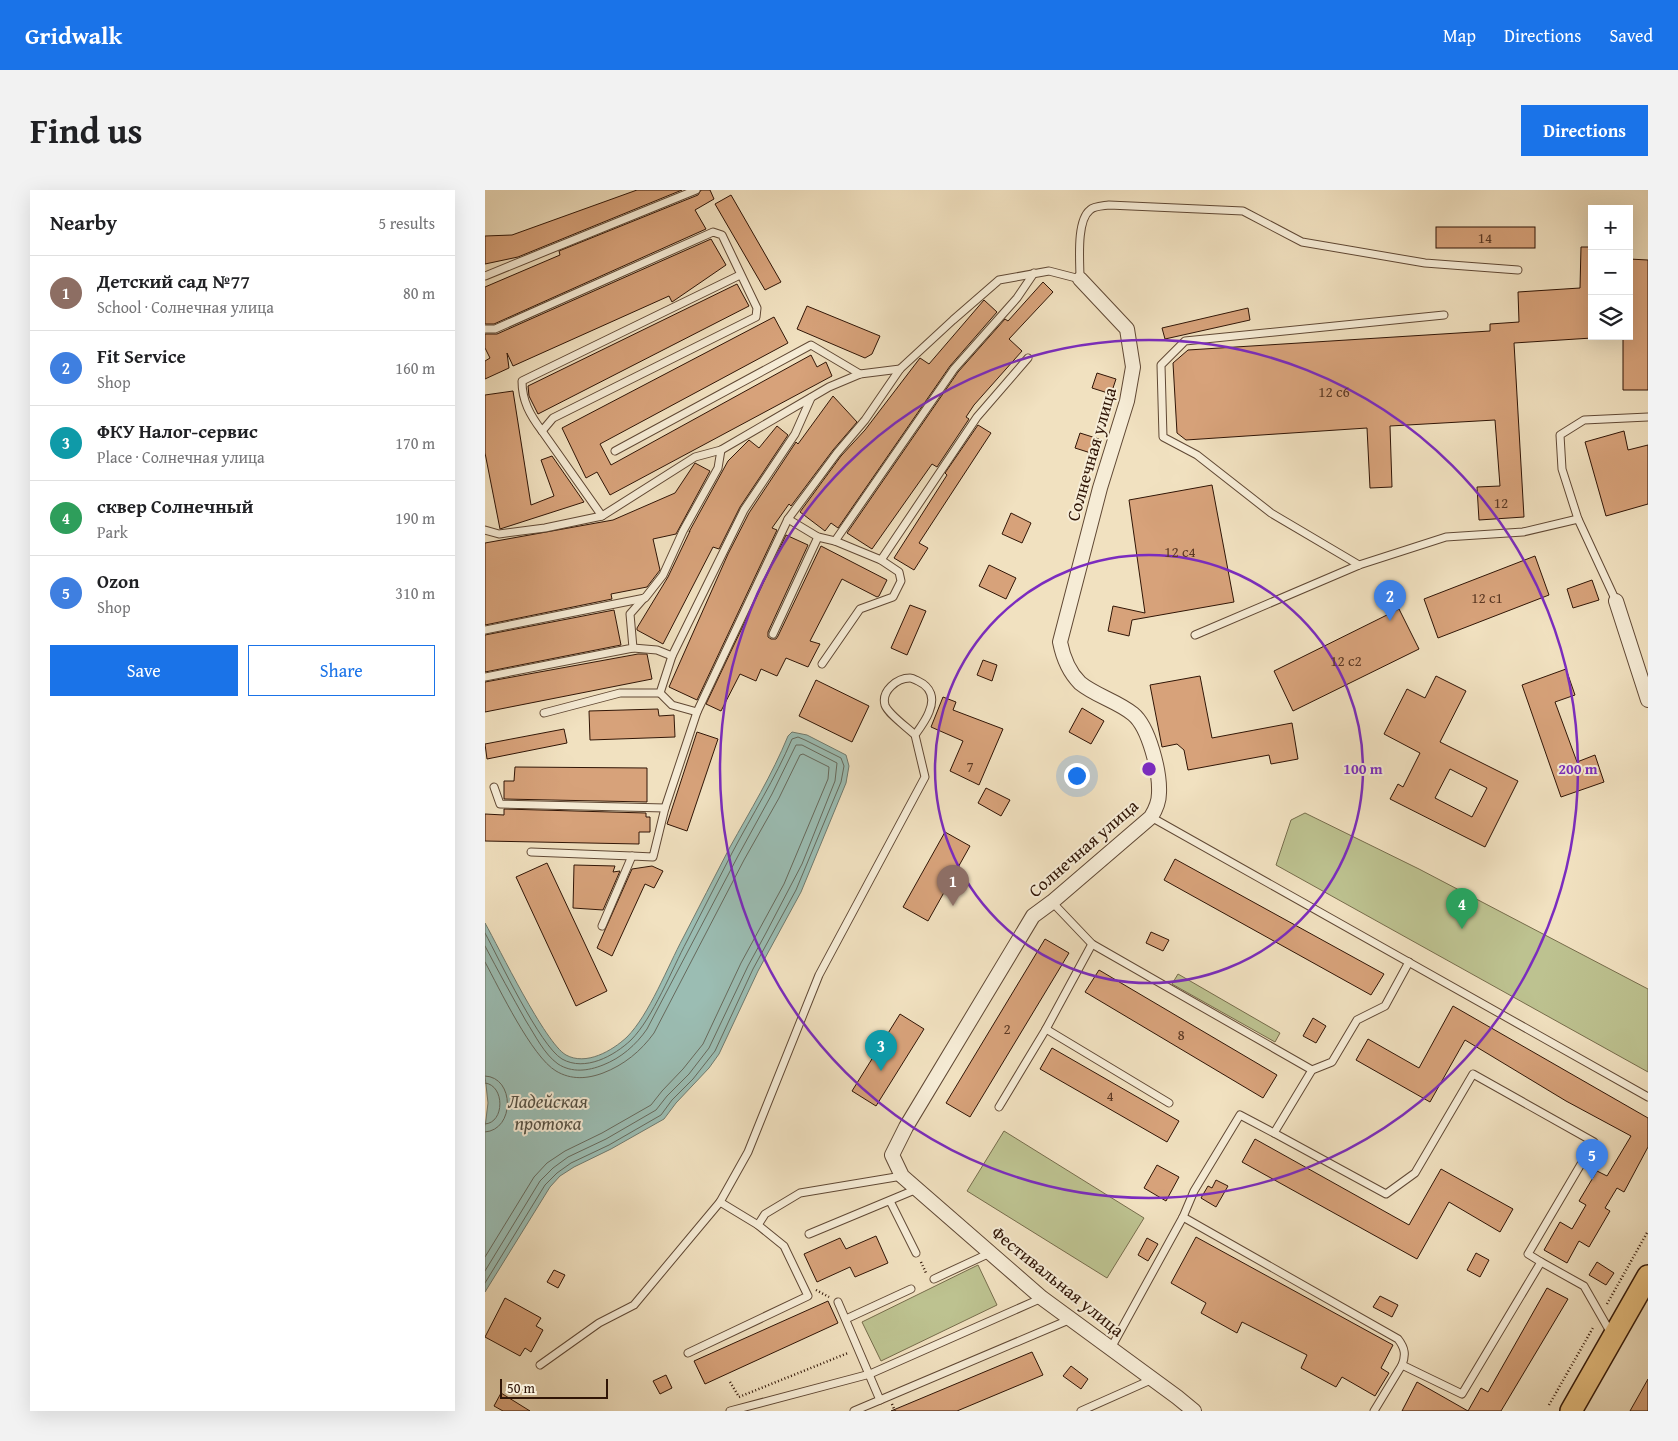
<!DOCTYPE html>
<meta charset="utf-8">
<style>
body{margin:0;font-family:"Gentium Book Plus",serif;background:#f2f2f2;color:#202124}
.controls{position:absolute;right:15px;top:15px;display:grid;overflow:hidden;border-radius:0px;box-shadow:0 5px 20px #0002}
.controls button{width:45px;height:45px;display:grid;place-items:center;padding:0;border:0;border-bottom:1px solid #e0e0e0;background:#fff;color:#202124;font:25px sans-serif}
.scale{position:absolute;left:15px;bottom:12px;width:108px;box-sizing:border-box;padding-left:5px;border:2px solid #301506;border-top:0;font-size:14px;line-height:18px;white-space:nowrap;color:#301506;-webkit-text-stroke:4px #f6ecd6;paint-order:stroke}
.you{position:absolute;left:591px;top:585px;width:18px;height:18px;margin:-12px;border:4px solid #fff;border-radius:50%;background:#1a73e8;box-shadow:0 0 0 8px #1a73e833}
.badge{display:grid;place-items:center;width:32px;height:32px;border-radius:50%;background:#1a73e8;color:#fff;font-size:16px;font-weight:700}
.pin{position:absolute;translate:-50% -41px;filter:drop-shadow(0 1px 2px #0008)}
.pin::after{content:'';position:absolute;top:26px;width:18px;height:15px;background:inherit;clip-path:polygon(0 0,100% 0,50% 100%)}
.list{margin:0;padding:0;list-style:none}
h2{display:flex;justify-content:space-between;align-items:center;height:65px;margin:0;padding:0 20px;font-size:21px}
h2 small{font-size:16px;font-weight:400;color:#757577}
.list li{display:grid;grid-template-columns:32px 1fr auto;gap:15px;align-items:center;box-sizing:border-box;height:75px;padding:0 20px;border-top:1px solid #e0e0e0}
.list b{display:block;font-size:19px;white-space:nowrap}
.list p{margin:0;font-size:16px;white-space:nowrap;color:#757577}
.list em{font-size:16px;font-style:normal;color:#757577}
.actions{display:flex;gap:10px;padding:15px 20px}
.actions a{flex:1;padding:11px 0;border:1px solid #1a73e8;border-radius:0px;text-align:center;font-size:18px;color:#1a73e8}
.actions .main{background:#1a73e8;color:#fff}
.icon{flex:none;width:28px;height:28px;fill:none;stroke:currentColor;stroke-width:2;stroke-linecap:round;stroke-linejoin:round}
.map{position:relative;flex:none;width:1163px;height:1221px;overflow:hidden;border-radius:0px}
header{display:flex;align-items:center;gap:30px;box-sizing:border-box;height:70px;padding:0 25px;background:#1a73e8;color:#fff}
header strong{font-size:24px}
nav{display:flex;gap:28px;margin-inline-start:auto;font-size:18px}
.intro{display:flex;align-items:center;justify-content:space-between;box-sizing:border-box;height:120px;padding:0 30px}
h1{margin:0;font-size:35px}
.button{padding:12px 22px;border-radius:0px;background:#1a73e8;color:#fff;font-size:18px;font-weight:700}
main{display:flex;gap:30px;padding:0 30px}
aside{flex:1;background:#fff;border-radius:0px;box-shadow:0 5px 20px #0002}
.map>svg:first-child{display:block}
</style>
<header>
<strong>Gridwalk</strong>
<nav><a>Map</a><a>Directions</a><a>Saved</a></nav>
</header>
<div class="intro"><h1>Find us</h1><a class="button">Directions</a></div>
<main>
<aside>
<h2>Nearby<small>5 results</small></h2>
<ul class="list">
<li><span class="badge" style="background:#8d6e63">1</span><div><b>Детский сад №77</b><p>School · Солнечная улица</p></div><em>80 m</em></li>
<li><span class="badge" style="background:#3f7fe0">2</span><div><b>Fit Service</b><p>Shop</p></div><em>160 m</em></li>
<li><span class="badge" style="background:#0f9aa8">3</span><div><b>ФКУ Налог-сервис</b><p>Place · Солнечная улица</p></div><em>170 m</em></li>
<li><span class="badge" style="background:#2e9e5b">4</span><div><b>сквер Солнечный</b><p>Park</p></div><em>190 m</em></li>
<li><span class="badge" style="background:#3f7fe0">5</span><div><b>Ozon</b><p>Shop</p></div><em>310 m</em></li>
</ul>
<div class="actions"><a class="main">Save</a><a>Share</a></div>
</aside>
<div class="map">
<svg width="1163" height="1221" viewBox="0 0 1163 1221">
<rect width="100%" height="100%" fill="#f1e1c0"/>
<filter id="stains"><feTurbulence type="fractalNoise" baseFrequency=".004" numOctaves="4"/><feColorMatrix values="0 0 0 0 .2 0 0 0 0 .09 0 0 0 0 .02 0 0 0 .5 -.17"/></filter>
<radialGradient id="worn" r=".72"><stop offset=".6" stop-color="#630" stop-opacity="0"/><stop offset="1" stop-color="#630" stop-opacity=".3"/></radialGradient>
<g fill="#bdc290" stroke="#766c4b">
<path d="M820,623L934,679L1163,799V882L791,675L806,630Z"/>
<path d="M693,784L795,843L790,852L687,794Z"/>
<path d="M519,941L659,1028L622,1088L482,1001Z"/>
<path d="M493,1075L512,1115L396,1171L377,1132Z"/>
</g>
<path fill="#9bbdb3" stroke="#707a6e" d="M307,542L322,545L361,565L364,576L361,593L316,702L273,781L234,864L224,878L191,913L179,929L126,959L89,977L75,986L65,997L0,1102V937L3,913L0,886V733C14,758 60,853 81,865C101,876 127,861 142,847C164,825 183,776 198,748C214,718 229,687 245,657C265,621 287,585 303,546Z"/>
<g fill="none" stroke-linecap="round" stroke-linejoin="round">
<g stroke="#66695c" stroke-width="1">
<path d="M0,743C14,769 55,856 77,869C100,882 129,866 146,850C168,828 187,779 202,751C217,722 232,692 247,663C267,625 290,589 307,549L313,547L320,550L356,568L359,576L356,592L311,700L268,779L230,861L208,889L187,910L176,925L124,955L86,973L72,983L60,995L0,1093"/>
<path d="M0,756C13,781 27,806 41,831C50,845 59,864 73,874C87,883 103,881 118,875C136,868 151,855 162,839L253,666L287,604L311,555H317L352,573L350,591L317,674L281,743L263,776L224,858L204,884L182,906L171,920L121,949L83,967L68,978L55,991L0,1081"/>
<path d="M0,772C14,798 47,867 71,881C86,890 102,889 118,883C139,875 156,861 169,843L259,670L294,608L315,565L318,564L344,577L343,589L299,694L256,773L218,854L198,879L177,901L166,915L117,943L80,961L62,973L49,987L0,1067"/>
<path d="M0,886C30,887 30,940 0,942"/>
<path d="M0,893C20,895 20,933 0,934"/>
</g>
</g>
<g fill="#d7a27a" stroke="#301506" fill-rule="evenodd">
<path d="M152,0H197L33,67L0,74V46L27,45Z"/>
<path d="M216,0H225L229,9L210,20L221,39L9,134H0V97L75,65L74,61L213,5Z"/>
<path d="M246,5L296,92L280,100L230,14Z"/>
<rect x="951" y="37" width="99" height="21"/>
<path d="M226,49L241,75L187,112L184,106L28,176L22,163L24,178L0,189V171L5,168L0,158V144H12Z"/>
<path d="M1096,57H1107V148L1029,153L1039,327L994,330L992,297L1015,296L1010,230L905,236L907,297L885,298L882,238L701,250L692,243L688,173L703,160L1005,141V134L1034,132L1033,102L1095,98Z"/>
<path d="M1144,69L1163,70V200H1138V146H1144Z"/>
<path d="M558,92L568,102L524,149L537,161L489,215L481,227L484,229L452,277L447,274L387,359L362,343L473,182L520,129L523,131Z"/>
<path d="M252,94L264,116L53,224L44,206L43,196Z"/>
<path d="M499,110L512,122L465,176L353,338L346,333L340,341L315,322L356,266L380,240L435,168L444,174Z"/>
<path d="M322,116L395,146L387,164L380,168L312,139Z"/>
<path d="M763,118L765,130L680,149L677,138Z"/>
<path d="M289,127L303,153L115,254L126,275L326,165L332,177L341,172L347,186L125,305L112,282L101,288L77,238Z"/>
<path d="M612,183L631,189L626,204L607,198Z"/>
<path d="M28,201L46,315L69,306L56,270L67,266L99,312L15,339L0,263V205Z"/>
<path d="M348,206L372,232L348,260L306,316L304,314L287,338L292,340L212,510L184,497L243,364L264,323L311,252L313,254Z"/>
<path d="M493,235L506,243L434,353L443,358L429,380L409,368L462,285L460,283Z"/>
<path d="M292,236L303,245L255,317L234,359L228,357L178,454L152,440V438L183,387L205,341L204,342L243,271L264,250L274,258Z"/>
<path d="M1139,241L1143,260L1163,255V314L1121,326L1100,252Z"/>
<path d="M595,243L614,249L609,264L590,258Z"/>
<path d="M210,273L225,281L191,344L168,349L175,380L162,397L126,404L127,409L0,435V353L128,330L190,303Z"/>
<path d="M727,295L749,412L647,430L644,446L623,441L628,416L660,423L644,310Z"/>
<path d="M526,323L546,333L537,353L517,344Z"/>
<path d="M301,345L323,355L283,442V447L286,449H291L293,446L336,356L402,390L394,406L392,407L357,389L325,451L335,454L323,477L301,468L292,486L276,479L271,491L255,484L236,521L221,514Z"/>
<path d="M1050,366L1064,405L953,448L939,409Z"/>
<path d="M504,375L531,388L521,409L494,396Z"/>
<path d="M1107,390L1114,410L1088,418L1082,399Z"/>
<path d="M425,415L441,421L422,465L406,458Z"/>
<path d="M914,419L934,459L808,521L789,481Z"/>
<path d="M129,420L136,455L0,482V445Z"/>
<path d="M153,464H162L167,489L0,522V492Z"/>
<path d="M498,470L512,475L507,491L492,485Z"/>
<path d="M1081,479L1090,505L1070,512L1092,572L1110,565L1119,592L1076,607L1037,495Z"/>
<path d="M715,486L727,548L807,533L813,569L786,574L784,565L703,580L699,560L692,554L677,557L665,495Z"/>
<path d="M951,486L981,501L955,552L1033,591L1000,657L905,609L913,594L918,597L935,563L899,544L922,499L940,508ZM965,579L1002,598L987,627L950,608Z"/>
<path d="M331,490L384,516L367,552L314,526Z"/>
<path d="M458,507L471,512L468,520L518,539L494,595L465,581L478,551L446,537Z"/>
<path d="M597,518L619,531L606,554L584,542Z"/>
<path d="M173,519L174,526L189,525L190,547L105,550L104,521Z"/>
<path d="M79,539L82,553L2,569L0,554Z"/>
<path d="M212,542L233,549L202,641L182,634Z"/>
<path d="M30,577L162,578V612L19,609V591H29Z"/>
<path d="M501,598L525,610L516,626L493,613Z"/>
<path d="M19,619L161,623V627H165V642H154V654L0,651V624L19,625Z"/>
<path d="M460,642L485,656L443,731L418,717Z"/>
<path d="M690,669L899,784L886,805L679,690Z"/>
<path d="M62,673L122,801L91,816L31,687Z"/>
<path d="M89,675L130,676L128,682L135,681L118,720L88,718Z"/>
<path d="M167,676L178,681L169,698L160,694L127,766L112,758L147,679Z"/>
<path d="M666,742L684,750L678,761L661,753Z"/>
<path d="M560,749L584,763L485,927L461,913Z"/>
<path d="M614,780L792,885L778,908L600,802Z"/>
<path d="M968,816L1163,928V957L1139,1002L1132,998L1120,1018L1125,1021L1104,1057L1094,1051L1082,1073L1059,1060L1075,1032L1087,1039L1101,1015L1094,1011L1112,981L1122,986L1146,946L1081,911L980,850L945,912L871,870L883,849L934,878Z"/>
<path d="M415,824L439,839L391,916L367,901Z"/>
<path d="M828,828L841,836L831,853L818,846Z"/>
<path d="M567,858L694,931L682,952L555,879Z"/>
<path d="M770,949L924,1035L956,979L1028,1019L1015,1042L964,1012L932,1069L757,972Z"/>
<path d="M672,975L694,987L681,1011L659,998Z"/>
<path d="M731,990L743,996L731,1017L716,1008L723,996L727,998Z"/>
<path d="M391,1046L403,1073L370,1087L365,1077L332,1092L319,1064L355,1048L361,1059Z"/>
<path d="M711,1047L908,1155L896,1178L904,1183L890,1206L857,1187L851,1197L816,1178L822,1165L757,1132L752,1143L716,1123L721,1113L686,1093Z"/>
<path d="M662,1048L673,1054L663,1071L653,1065Z"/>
<path d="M991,1063L1004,1070L995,1087L982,1080Z"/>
<path d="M1112,1072L1129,1083L1121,1095L1104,1085Z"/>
<path d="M69,1080L80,1085L73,1098L62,1092Z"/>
<path d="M1062,1098L1083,1109L1016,1221H917L932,1192L983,1221L996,1198L1003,1202Z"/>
<path d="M895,1106L913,1115L907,1127L888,1117Z"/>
<path d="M20,1108L56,1128L51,1136L58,1140L46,1162L40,1158L35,1166L0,1147Z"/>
<path d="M343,1111L353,1133L220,1194L209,1171Z"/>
<path d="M547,1162L558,1185L472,1221H406Z"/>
<path d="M586,1176L603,1189L596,1199L578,1186Z"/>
<path d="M181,1185L187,1198L175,1204L168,1191Z"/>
<path d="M1163,1189V1221H1145Z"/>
<path d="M16,1203L45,1221H18L9,1216Z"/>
</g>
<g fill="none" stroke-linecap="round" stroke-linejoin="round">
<g stroke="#604834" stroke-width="9">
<g id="service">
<path d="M0,86L211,0"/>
<path d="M0,139H10L228,42L237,45L272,118L271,127L68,228L57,241C45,225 37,211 37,191L255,85"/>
<path d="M57,241L117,326"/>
<path d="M130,261L326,155L375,184"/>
<path d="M303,329L333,347L350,351L396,370L414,382L416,391L408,407L375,419L337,474"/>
<path d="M0,340L14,344L60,338L117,326L210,267L236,260L344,197L375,184L415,179"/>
<path d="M350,351L469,179L532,108L549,83"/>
<path d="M396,370L492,227L543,168"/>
<path d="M874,375L786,323L712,265L678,247L676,175L700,151L959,125"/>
<path d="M1131,411L1093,329L1077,279L1075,245L1099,230L1163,227"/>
<path d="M0,440L160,408L178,385L198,341L233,278L236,260"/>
<path d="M288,444L333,347"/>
<path d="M710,445L874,375L961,347L1038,342L1093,329"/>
<path d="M148,458L172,460L187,466"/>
<path d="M0,487L148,458L145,424L159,408"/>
<path d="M175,503L187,515L212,522"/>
<path d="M59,523L135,503H175L187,466L259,320L310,244L326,208"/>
<path d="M9,597L15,614L180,618"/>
<path d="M666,627L1163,907"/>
<path d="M46,662L147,666"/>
<path d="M567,712L607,754L827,880"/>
<path d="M117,736L147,666L168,667L180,618L212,522L303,329L352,263L380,230L415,179L468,130L514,90L564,81L595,89C595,72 591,31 605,20C609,16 618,16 624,15L758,21L817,52L940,73L1033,80"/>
<path d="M607,754L561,839L684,913"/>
<path d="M514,917L561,839"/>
<path d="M789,943L901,1004L930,983L988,884L1109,952L1043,1064L1056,1072L977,1204L917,1175"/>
<path d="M405,1011L431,1063"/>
<path d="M235,1012L263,962L334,785L440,587L430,545C435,538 441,530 444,522C450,508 446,497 433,491C431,490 427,488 425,488C412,488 396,501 400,515C403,524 423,538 430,545"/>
<path d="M698,1027L913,1149C920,1158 921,1165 917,1175L889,1221"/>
<path d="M324,1044L432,999"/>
<path d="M1056,1072L1099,1096L1127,1145"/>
<path d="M449,1089L505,1063"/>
<path d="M353,1112L395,1210L369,1221"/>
<path d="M361,1129L426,1099"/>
<path d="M626,1158L698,1027L709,1001L755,925L789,943L827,880L847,872L872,830L900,816L924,772"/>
<path d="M203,1163L323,1106L299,1056L273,1035L280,1024L315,1003L417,986"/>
<path d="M55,1175L114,1133L149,1115L235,1012L273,1035"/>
<path d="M395,1210L586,1129"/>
<path d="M245,1221L385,1184L557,1108"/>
<path d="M596,1221L668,1189"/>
</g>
</g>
<g stroke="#604834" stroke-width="16">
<g id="minor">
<path d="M595,89L642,139L648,177L642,211L615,298L575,452C578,467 585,483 595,493C611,506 632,511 648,524C664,537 675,582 674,603C674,612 671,619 666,627L567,712L548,726L421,937L407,965L417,986L557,1108L692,1207L709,1221"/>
<path d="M1131,411L1163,510"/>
</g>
</g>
<g stroke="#301506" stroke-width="24">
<path id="primary" d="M1086,1221L1163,1086"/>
</g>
<g stroke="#301506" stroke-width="2.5" stroke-dasharray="1 2.5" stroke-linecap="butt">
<path d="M436,1072L441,1083"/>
<path d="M331,1100L344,1107"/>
<path d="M1122,1114L1163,1041"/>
<path d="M245,1192L254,1207L363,1163"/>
<path d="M407,1214L410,1221"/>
<path d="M1064,1215L1109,1136"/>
</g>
<use href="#service" stroke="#f6ecd6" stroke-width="7"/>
<use href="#minor" stroke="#f6ecd6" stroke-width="14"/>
<use href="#primary" stroke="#e8c080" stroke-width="21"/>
</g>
<g fill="none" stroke="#7b2cbf" stroke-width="2.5">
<circle cx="664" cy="579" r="214"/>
<circle cx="664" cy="579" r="429"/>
</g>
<g text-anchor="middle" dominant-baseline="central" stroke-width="4" stroke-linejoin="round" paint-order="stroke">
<g font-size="15" fill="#5a3823">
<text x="1000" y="47">14</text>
<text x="849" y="201">12 с6</text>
<text x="1016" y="312">12</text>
<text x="695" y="361">12 с4</text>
<text x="1002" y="407">12 с1</text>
<text x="861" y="470">12 с2</text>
<text x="485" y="576">7</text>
<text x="522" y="838">2</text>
<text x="696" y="844">8</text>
<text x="625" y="905">4</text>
</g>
<g font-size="18" fill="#301506" stroke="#f6ecd6">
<text transform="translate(606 264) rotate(-74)">Солнечная улица</text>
<text transform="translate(598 658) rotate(-41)">Солнечная улица</text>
<text transform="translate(573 1091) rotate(39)">Фестивальная улица</text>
</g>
<g font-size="19" font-style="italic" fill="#555043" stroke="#f6ecd6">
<text x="63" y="911">Ладейская<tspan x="63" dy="22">протока</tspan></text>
</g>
</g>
<circle cx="664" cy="579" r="8" fill="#7b2cbf" stroke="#f6ecd6" stroke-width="2.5"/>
<g font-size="15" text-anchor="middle" font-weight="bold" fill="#7b2cbf" stroke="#f6ecd6" stroke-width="4" stroke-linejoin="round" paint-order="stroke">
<text x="878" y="584">100 m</text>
<text x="1093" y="584">200 m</text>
</g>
<rect width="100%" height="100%" filter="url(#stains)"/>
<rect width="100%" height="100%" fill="url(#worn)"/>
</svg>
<div class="controls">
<button>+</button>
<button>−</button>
<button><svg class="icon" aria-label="layers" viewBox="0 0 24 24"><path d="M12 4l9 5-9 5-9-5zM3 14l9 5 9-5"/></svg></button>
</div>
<div class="scale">50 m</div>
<div class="you"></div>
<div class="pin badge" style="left:468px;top:716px;background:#8d6e63">1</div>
<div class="pin badge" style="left:905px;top:431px;background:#3f7fe0">2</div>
<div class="pin badge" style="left:396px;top:881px;background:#0f9aa8">3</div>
<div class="pin badge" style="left:977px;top:739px;background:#2e9e5b">4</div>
<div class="pin badge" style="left:1107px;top:990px;background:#3f7fe0">5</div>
</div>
</main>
